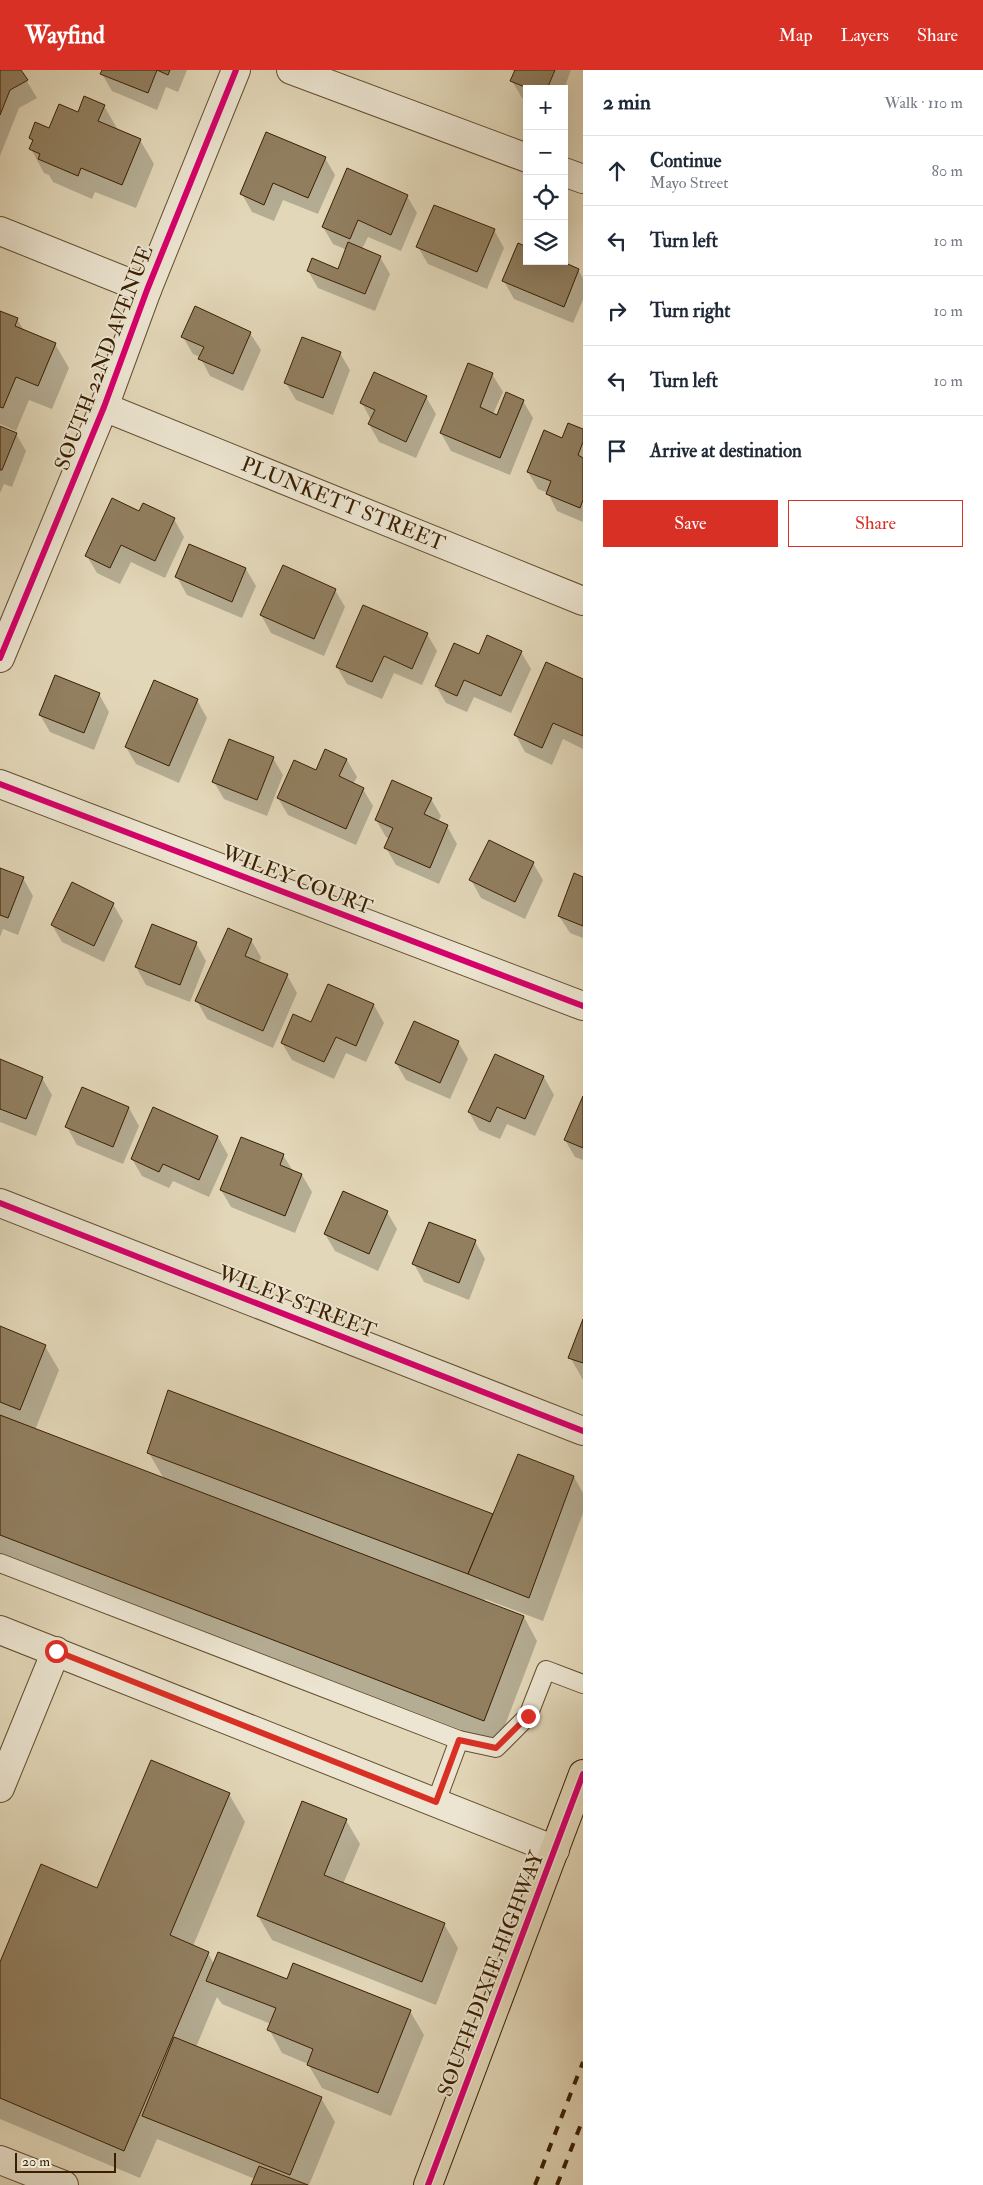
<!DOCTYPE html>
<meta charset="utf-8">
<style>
body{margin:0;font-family:"IM FELL Double Pica",serif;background:#f6f6f7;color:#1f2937}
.controls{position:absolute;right:15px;top:15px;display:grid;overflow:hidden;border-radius:0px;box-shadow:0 5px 20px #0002}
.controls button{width:45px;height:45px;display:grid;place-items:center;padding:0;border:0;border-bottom:1px solid #e0e1e3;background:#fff;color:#1f2937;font:25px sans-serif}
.scale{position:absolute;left:15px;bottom:12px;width:101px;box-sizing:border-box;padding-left:5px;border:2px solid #3a1f01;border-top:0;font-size:14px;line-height:18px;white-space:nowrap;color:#3a1f01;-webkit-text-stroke:4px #ece5d1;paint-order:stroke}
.stop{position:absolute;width:15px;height:15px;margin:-11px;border:4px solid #d93025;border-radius:50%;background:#fff}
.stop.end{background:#d93025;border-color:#fff;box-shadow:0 1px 5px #0008}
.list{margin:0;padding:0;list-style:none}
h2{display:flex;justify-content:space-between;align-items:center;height:65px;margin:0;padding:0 20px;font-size:21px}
h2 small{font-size:16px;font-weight:400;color:#747a83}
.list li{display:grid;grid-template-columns:32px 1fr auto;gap:15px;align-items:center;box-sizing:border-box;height:70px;padding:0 20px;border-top:1px solid #e0e1e3}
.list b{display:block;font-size:19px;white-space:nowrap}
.list p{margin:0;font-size:16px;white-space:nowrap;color:#747a83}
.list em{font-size:16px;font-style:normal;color:#747a83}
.actions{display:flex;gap:10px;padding:15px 20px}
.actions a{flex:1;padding:11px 0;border:1px solid #d93025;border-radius:0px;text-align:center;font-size:18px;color:#d93025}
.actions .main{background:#d93025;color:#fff}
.icon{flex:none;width:28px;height:28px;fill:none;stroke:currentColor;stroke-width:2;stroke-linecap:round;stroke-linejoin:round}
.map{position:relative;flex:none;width:583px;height:2115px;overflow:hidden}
header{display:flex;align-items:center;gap:30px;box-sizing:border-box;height:70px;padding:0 25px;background:#d93025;color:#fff}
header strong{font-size:24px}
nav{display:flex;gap:28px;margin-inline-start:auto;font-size:18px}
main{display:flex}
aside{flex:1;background:#fff}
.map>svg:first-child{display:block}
</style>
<header>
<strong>Wayfind</strong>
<nav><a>Map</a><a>Layers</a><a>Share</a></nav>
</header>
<main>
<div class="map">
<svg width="583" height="2115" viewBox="0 0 583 2115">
<rect width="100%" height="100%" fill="#e2d7b8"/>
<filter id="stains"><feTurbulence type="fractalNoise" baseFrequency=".004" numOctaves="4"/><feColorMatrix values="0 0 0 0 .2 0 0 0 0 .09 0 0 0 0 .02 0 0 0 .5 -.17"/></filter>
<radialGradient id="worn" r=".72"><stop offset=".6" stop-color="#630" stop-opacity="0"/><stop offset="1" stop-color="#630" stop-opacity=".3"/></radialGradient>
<g fill="#0003">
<path d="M0,0H20L37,28L19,38L0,86Z"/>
<path d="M103,0H187L178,22L166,17L157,40L112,21L102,4Z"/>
<path d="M511,0H571L564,19H527V30L522,28L512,11L516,2Z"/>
<path d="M104,36L118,60L140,70L154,94L136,138L95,122L92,129L53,112L49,105L44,103L31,79L33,73L30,68L78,44Z"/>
<path d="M325,88L335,105L318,144L283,130L274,151L252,142L242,124Z"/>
<path d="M407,126L417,143L401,181L368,167L362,179L380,187L390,204L375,241L318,218L308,201L338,200L347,180L333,174L323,157Z"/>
<path d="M494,160L504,178L487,219L428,194L418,177Z"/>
<path d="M527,191L578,200L583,208V230L573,253L514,229L504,211Z"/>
<path d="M0,242L17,249L25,262L55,274L69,298L52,339L29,330L16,361L0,354Z"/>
<path d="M250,263L261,280L243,321L210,306L200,287L193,284L183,267Z"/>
<path d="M340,283L350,300L333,345L296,330L286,313Z"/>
<path d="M492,304L503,322L493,344L498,346L523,331L533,348L510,405L451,381L441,363Z"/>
<path d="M426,327L436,344L416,388L379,372L369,354L371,350L362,333Z"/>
<path d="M0,357L16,364L26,381L12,417L4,414L0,423Z"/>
<path d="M583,360V452L557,441L548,423L538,419L528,402L563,369Z"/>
<path d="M174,449L184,467L165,508L131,492L120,514L97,503L87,486Z"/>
<path d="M246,499L256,516L242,548L187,525L177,507Z"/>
<path d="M335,520L345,537L324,586L271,563L261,545Z"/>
<path d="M427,564L437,581L422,615L394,603L382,629L347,614L337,597Z"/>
<path d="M521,582L531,599L511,643L474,627L467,642L446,633L436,616L479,585Z"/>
<path d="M583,610V679L563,669L552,695L525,682L515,664Z"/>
<path d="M99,624L109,642L94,680L50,662L40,645Z"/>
<path d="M197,630L207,648L179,713L136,694L126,677Z"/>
<path d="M273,688L283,705L267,746L224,729L214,712Z"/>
<path d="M347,690L357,707L353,714L363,719L373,736L356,775L288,745L278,728L316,702Z"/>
<path d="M431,729L441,746L438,752L447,756L457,774L439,814L396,795L386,778L390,769L386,767L376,750Z"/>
<path d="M533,793L543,810L525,849L481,828L471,810Z"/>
<path d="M0,799L23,808L33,826L18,865L3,859L0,867Z"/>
<path d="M583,808V868L570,863L559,846Z"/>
<path d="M113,834L123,851L104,892L62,872L52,855Z"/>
<path d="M251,870L261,887L259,893L287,905L297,923L273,978L207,949L197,931Z"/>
<path d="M196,873L206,891L190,932L146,915L136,897Z"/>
<path d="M329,916L374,935L384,953L366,992L346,983L334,1009L292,990L282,973L312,954Z"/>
<path d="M458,972L468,989L450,1029L406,1010L396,993Z"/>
<path d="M496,985L544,1007L554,1025L535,1066L507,1054L500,1069L479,1060L469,1042Z"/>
<path d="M0,991L42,1008L52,1025L36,1066L0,1052Z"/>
<path d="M82,1019L129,1038L139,1056L123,1094L77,1075L67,1057Z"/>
<path d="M583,1029V1090L575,1087L565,1070Z"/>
<path d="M154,1039L218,1067L228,1085L209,1127L173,1111L169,1118L142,1106L132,1089Z"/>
<path d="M283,1085L293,1101L302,1105L312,1122L295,1163L231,1137L221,1120Z"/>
<path d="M387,1142L397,1159L378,1201L335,1181L325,1164Z"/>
<path d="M475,1171L485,1189L469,1230L424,1212L414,1194Z"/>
<path d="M583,1253V1310L570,1287Z"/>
<path d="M0,1258L45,1276L59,1300L35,1360L164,1409L149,1383L493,1446L574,1407L583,1423V1443L543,1551L485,1529L484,1532L524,1547L537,1571L498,1674L0,1483Z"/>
<path d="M229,1724L245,1752L193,1876L208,1883L214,1894L410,1941L424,1965L391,2046L322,2018L308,1994L282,1983L269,1959L271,1954L222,1934L217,1927L196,1977L321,2028L335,2052L309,2115H253L255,2109L157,2069L140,2108L0,2049V1895L98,1819Z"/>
<path d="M346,1750L360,1774L343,1814L444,1854L458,1878L436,1935L272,1870L258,1846Z"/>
</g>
<g fill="#917f60" stroke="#3a1f01">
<path d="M0,0H21L28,10L10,20L0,45Z"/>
<path d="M102,0H170L168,5L157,0L148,23L100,4Z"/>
<path d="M515,0H555L547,19H530L510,11Z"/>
<path d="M84,26L105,35L98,51L141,69L122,115L81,98L78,106L38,89L40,84L29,79L33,70L29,68L35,52L49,58L59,34L78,42Z"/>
<path d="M266,62L326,87L308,128L273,113L264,135L240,124Z"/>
<path d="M347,98L408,125L391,165L358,150L350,169L322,157Z"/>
<path d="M434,135L495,159L477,202L416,177Z"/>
<path d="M348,172L381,186L365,224L307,201L312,188L338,199Z"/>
<path d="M518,173L527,177V191H561L579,199L564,237L502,211Z"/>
<path d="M195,236L251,262L233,304L198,289L204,277L181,267Z"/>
<path d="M0,241L18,248L15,256L56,273L38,316L16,307L3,338L0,337Z"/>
<path d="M302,267L341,282L323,328L284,313Z"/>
<path d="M468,293L493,303L480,337L497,345L506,322L524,330L500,388L440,363Z"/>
<path d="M374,302L427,326L406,372L368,354L375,340L360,333Z"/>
<path d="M568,353L583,359V372L578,385L583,388V430L580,438L546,424L551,411L527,402L544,360L562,368Z"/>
<path d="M0,356L17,363L2,400H0Z"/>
<path d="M112,428L139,441L143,433L175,448L155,491L121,475L110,498L85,486Z"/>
<path d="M189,474L246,498L232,532L175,507Z"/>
<path d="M283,495L336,519L314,569L260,545Z"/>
<path d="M363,535L428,563L412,599L384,586L372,612L336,597Z"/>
<path d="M487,565L522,581L501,626L464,610L457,626L435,616L454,573L479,584Z"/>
<path d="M546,592L583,609V666L553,653L542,678L514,665Z"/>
<path d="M55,605L100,623L84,663L39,645Z"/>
<path d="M154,610L198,629L169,696L125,677Z"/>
<path d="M229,669L274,687L257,730L212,712Z"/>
<path d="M325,679L347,689L339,706L364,718L346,759L277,728L294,690L316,700Z"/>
<path d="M392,710L432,728L424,744L448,755L430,798L384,778L393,758L375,750Z"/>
<path d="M489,770L534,792L515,832L469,810Z"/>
<path d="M0,798L24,807L8,848L0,845Z"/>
<path d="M574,803L583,807V856L558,846Z"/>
<path d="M72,812L114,833L94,876L51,855Z"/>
<path d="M152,854L197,872L180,915L135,897Z"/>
<path d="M228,858L252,869L245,886L288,904L263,961L195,931Z"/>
<path d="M328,914L374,934L356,976L336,967L324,992L281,973L293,944L311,952Z"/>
<path d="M414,951L459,971L440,1013L395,993Z"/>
<path d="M495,984L544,1006L525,1049L497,1037L490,1052L468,1042Z"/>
<path d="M0,989L43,1007L26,1049L0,1039Z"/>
<path d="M82,1017L129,1037L113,1077L65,1057Z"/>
<path d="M583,1026V1078L564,1070Z"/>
<path d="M153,1037L218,1066L199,1110L163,1094L159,1102L131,1089Z"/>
<path d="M241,1067L284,1084L280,1095L302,1104L285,1146L220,1120Z"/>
<path d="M343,1121L388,1141L369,1184L324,1164Z"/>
<path d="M429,1152L476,1170L459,1213L412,1194Z"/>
<path d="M583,1249V1293L568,1288Z"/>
<path d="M0,1256L46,1275L20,1340L0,1332Z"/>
<path d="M168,1320L493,1444L468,1504L147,1383Z"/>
<path d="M0,1345L524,1546L484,1651L0,1465Z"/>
<path d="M518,1384L574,1406L529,1528L468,1504Z"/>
<path d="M151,1690L230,1723L170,1865L209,1882L124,2081L0,2028V1892L41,1794L97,1818Z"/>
<path d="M302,1731L347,1749L324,1805L445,1853L422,1912L257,1846Z"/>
<path d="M218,1882L287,1909L293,1893L411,1940L378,2023L307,1995L313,1979L267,1960L276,1938L206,1911Z"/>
<path d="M174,1967L322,2027L290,2105L142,2046Z"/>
<path d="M259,2096L308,2115H251Z"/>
</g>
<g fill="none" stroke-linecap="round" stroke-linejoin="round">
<g stroke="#644d2f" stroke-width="20">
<g id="lane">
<path d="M0,1493L459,1670L496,1678L528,1646L546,1600L583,1614"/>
<path d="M436,1732L459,1670"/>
</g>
</g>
<g stroke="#644d2f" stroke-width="30">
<g id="street">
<path d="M291,0L527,88"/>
<path d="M564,102L583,109"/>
<path d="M0,161L147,220"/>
<path d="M104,337L583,531"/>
<path d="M0,588L104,337L147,220L236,0"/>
<path d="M0,714L583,936"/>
<path d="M0,1133L583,1361"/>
<path d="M0,1560L555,1780"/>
<path d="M0,1718L56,1581"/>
<path d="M0,2090L64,2115"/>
</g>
</g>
<g stroke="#3a1f01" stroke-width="30">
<path id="primary" d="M428,2115L583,1704"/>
</g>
<use href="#lane" stroke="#ece5d1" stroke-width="18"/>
<use href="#street" stroke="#ece5d1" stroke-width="28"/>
<use href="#primary" stroke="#e2d7b8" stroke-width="28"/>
<g stroke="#3a1f01" stroke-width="4" stroke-dasharray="9 9" stroke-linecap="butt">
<path d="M535,2115L583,1992"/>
<path d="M557,2115L583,2049"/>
</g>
<g stroke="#ece5d1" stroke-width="9">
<g id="cycleway">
<path d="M0,588L104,337L147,220L236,0"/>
<path d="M0,714L583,936"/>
<path d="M0,1133L583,1361"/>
<path d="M428,2115L583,1704"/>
</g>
</g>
<use href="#cycleway" stroke="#d6006c" stroke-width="6"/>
</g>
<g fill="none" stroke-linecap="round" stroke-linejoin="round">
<path stroke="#d93025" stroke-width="6" d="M56,1581L436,1732L459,1670L496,1678L528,1646"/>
</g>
<g text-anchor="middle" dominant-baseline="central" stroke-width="4" stroke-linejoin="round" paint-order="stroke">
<g font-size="21" fill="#3a1f01" stroke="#ece5d1">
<text transform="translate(104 288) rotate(-69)">SOUTH 22ND AVENUE</text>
<text transform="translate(343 434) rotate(22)">PLUNKETT STREET</text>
<text transform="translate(297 810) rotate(21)">WILEY COURT</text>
<text transform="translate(297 1232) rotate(21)">WILEY STREET</text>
<text transform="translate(491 1904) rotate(-69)">SOUTH DIXIE HIGHWAY</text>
</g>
</g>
<rect width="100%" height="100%" filter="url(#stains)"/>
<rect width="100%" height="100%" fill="url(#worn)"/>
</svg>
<div class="controls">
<button>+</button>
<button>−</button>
<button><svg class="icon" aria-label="locate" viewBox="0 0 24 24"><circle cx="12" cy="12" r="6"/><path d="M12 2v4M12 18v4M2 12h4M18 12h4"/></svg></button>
<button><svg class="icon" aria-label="layers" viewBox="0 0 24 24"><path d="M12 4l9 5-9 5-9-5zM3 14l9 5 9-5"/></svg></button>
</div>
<div class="scale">20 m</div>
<div class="stop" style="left:56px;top:1581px"></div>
<div class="stop end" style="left:528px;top:1646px"></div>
</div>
<aside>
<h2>2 min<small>Walk · 110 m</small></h2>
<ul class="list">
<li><svg class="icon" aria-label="ahead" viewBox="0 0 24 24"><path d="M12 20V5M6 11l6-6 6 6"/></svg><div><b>Continue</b><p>Mayo Street</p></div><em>80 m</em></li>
<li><svg class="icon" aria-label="left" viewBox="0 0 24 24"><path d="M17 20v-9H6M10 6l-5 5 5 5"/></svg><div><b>Turn left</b></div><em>10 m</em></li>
<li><svg class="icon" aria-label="right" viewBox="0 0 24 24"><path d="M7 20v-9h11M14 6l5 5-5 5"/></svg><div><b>Turn right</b></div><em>10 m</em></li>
<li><svg class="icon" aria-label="left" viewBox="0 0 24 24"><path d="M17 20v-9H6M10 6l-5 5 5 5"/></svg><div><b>Turn left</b></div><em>10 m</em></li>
<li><svg class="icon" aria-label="arrive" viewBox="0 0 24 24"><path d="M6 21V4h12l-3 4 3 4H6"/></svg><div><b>Arrive at destination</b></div></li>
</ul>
<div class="actions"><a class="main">Save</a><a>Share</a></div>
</aside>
</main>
